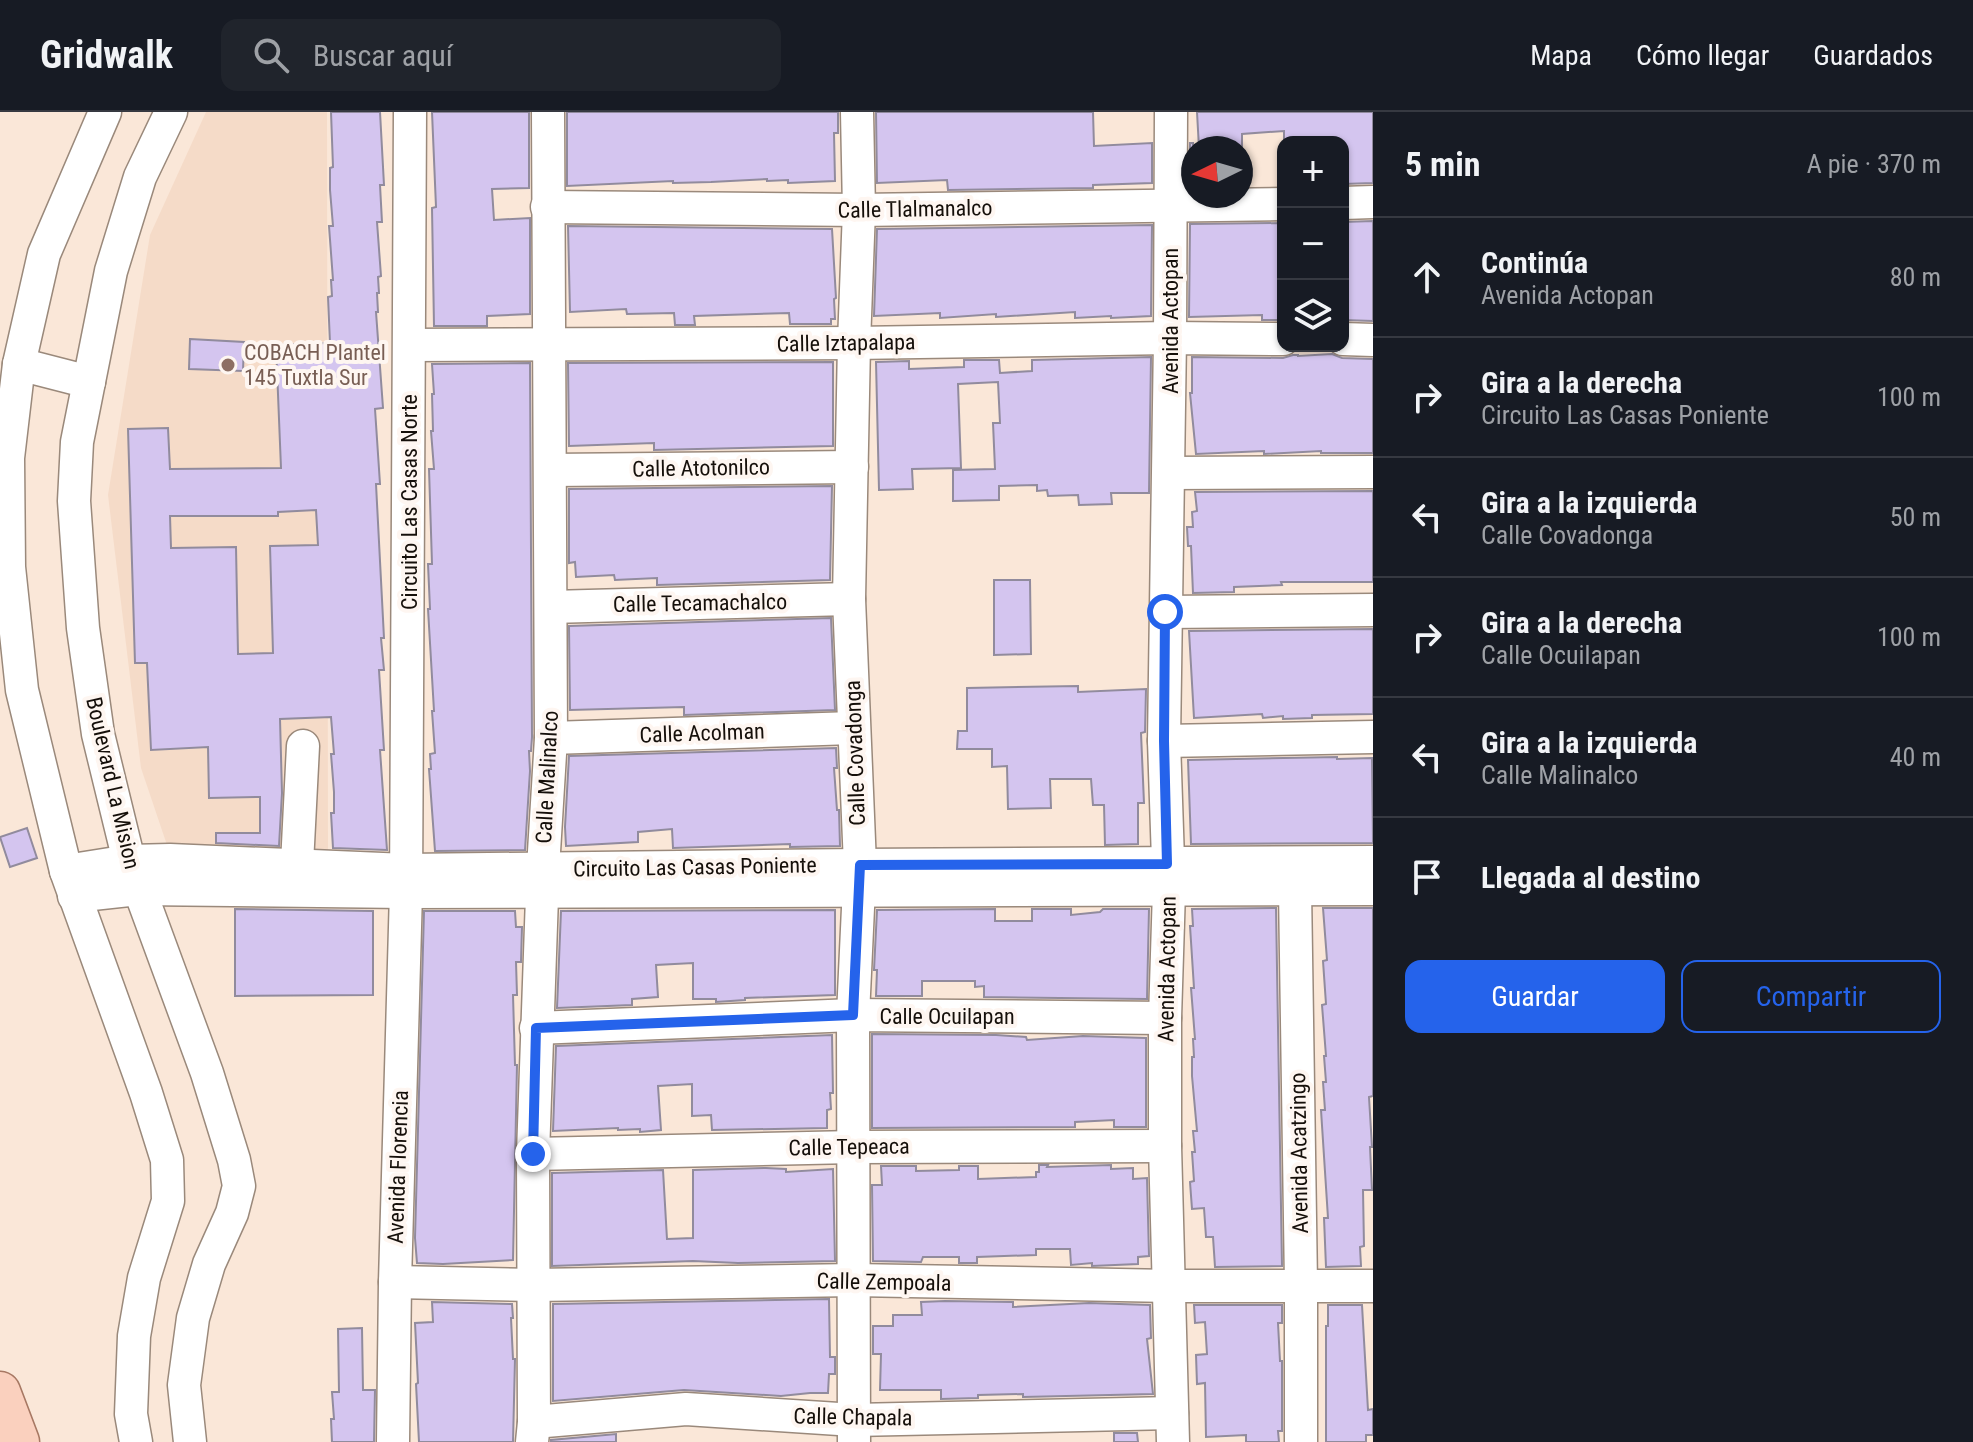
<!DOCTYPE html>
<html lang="es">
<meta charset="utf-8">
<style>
body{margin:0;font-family:"Roboto Condensed",sans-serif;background:#20242c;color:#f1f3f6}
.controls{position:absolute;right:24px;top:24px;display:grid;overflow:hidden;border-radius:16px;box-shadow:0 2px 6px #0004}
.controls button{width:72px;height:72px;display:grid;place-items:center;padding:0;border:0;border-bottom:2px solid #363941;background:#171b24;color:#f1f3f6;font:40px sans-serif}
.compass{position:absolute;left:1181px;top:24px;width:72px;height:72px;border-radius:50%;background:#171b24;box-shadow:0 2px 6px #0004;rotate:265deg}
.stop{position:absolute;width:24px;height:24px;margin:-18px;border:6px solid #2563eb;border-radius:50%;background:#fff}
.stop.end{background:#2563eb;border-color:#fff;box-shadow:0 2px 8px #0008}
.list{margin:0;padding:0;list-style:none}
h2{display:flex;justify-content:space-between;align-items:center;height:104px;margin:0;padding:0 32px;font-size:34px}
h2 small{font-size:26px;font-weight:400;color:#9ea1a6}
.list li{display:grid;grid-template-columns:52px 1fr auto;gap:24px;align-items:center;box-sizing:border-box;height:120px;padding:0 32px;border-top:2px solid #363941}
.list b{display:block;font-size:30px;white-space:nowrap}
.list p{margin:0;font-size:26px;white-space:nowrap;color:#9ea1a6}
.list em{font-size:26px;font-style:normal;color:#9ea1a6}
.actions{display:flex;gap:16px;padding:24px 32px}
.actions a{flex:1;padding:18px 0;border:2px solid #2563eb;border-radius:16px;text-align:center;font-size:28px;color:#2563eb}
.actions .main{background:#2563eb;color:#fff}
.icon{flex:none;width:44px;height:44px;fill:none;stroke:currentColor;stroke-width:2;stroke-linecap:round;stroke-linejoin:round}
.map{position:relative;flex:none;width:1373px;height:1330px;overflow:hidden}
header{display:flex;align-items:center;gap:48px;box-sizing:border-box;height:112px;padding:0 40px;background:#171b24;border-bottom:2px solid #363941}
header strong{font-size:38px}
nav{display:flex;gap:44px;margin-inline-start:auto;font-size:28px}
.search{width:560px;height:72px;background:#20242c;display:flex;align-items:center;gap:20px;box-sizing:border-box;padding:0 28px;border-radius:16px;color:#9ea1a6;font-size:30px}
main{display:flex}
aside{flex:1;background:#171b24}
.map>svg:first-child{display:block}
</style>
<header>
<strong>Gridwalk</strong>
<div class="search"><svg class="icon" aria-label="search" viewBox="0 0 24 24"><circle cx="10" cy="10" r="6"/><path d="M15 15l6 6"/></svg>Buscar aquí</div>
<nav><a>Mapa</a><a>Cómo llegar</a><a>Guardados</a></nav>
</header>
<main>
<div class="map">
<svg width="1373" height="1330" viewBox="0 0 1373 1330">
<rect width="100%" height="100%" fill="#fae7d8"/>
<path fill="#f5dbc8" d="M206,0H327L328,741L169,739L141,656L108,383L150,123Z"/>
<g fill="#d4c5ef" stroke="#918b9d" stroke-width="2" fill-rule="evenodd">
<path d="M331,0H380L384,73H380L382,110H377L381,164L378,165L379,181H377L378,200H376L383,296L375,297L380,372H376L384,526H381L384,558H379L384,638H380L387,738L333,736L331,701H334V680L331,642H334L331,605L280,607L282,681L279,734L216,731V721H260V685L209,686L208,635L151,638L147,551H135L128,317L168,316L170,357L281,356L276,233L330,231L328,185L332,184L331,168H333L329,114H333L330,78V56L333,55ZM316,398L318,433L270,434L273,541L238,542L236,435L171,436L170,404H278V400Z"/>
<path d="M432,0H529V76L492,77L494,108L530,106V202L487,204V214H434L432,96L436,95Z"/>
<path d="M567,0H838V21H834L835,69L788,71V68L767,69V67L711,70L673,71V69L567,74Z"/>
<path d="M876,0H1093L1094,34L1152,31V71L1093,73V76L948,78L947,68L877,71Z"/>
<path d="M1197,0H1373V71L1343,72V30H1284V19L1242,22V36H1199Z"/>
<rect x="1190" y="31" width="3" height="38"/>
<path d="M1373,109V209L1343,208V110Z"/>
<path d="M1283,111V208H1262V203L1189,205L1190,112Z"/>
<path d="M1152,113L1151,204L1111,206V204L1075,206V200L996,205V202L940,206V201L874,204L877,117Z"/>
<path d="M568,114L832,117L836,186L834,187L835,207H831V212H790L789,201L694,204L695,213H675L674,201L627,202L626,197L570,200Z"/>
<path d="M190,227L244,230L243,259L189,257Z"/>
<path d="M1332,242L1342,246L1373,247V341H1321V339L1264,342V339L1196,342L1190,281H1192V245L1283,246L1293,243H1298V244Z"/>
<path d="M1151,245L1149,381H1111L1112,392L1079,393L1078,383L1048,384L1047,378L1037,379V373L999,374V388L953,389V358L995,357L993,311H1000L998,270L958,272L961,356L912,357L913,377L879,378L876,250L909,249V257L964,255V248H999L1000,261L1032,259V248Z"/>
<path d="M833,250V334L654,338V331L569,334L568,251Z"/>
<path d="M530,251L532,625L531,639H529L530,659L525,738L435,739L429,657H431L430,642L435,641L432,599H434L428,497H430L428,452H432L429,357H434L431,319H433L432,282H434L432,252Z"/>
<path d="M832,374L830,468L657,473V466L615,468L614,463L576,465L575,450L569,451V377Z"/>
<path d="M1373,379V470H1281L1282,473L1234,475V480L1193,481L1191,434H1188L1187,415H1193L1192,400L1197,399L1195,380Z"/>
<path d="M994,468H1030L1031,542L994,543Z"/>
<path d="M831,506L835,598L684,603V595L570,598L569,514Z"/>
<path d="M1373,517V602L1312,603V606L1283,607V604L1263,606L1262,602L1194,606L1189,519Z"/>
<path d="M1078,574V580L1146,577L1145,620L1141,621L1144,691H1138V732L1105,733L1104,693H1093L1091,667H1050L1051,696L1008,697L1007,654L992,655V637H957L958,619H967V576Z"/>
<path d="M836,636L837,656H834L837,698H839L840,734L790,735V732L673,736L672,717L638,720V730L566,734L565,715L569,644Z"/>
<path d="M1337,645V647L1372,646L1373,731L1191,732L1188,648Z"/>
<path d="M27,716L37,746L10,755L0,725Z"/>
<path d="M1276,796L1282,1154L1215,1155L1213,1125H1206L1204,1096L1192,1097L1190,1070L1194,1069L1192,1040H1195L1193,1019H1197L1192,964V945H1194L1193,927H1195L1191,876H1194L1190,814H1193L1192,797Z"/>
<path d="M1323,796H1373V984L1369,985L1372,1035H1370L1372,1078H1363L1364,1134L1360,1135L1361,1154L1326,1155L1324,1106H1328L1321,998H1325L1323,970H1326L1324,944H1326L1322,893L1326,892L1323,849L1327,848Z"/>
<path d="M235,797L373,799V883L235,884Z"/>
<path d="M995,797V809H1032V797H1071V803L1100,800L1103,797H1149L1147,887L984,885V874L975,875V869H922V884H876L877,858H874L877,798Z"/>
<path d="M835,798V883L745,886V888L716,890V887H693V851L656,853L658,885L632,887V893L557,896L561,799Z"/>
<path d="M424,799H515L516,815H522L521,850H516L517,883H513L515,953H517L513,1148L443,1152L417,1151L415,1126Z"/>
<path d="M872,922L996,923L1026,925L1027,928L1083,924L1146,926V1015H1114V1008L1075,1010V1015L872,1016Z"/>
<path d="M832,923L833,981H830L831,997L827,998V1016L712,1018L711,1003L692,1004V972L658,974L661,1018L640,1020V1017L618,1018V1016L553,1019L556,934Z"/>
<path d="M1039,1053H1048L1047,1055L1111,1053V1057L1133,1056V1067L1147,1066L1149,1144L1138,1145V1152L1092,1154V1151L1071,1153L1070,1137H1036V1143L977,1145V1151H959V1145H923L921,1150L873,1149L872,1073H882L881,1054H916V1059L959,1058V1054H978V1067L1036,1065V1060H1039Z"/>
<path d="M766,1056L786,1057V1060L833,1057L835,1149L738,1151L693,1149L552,1154V1061L663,1058L667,1127L693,1126V1058Z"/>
<path d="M829,1187L830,1245H835V1262H829L828,1281H810L781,1284L684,1278L553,1289V1192Z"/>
<path d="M945,1189L1013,1190V1195L1089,1191L1150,1193L1151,1226L1147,1227L1153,1282L1023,1285V1282L978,1283V1286L941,1287V1278H880L881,1242H873V1214H893V1203H922L921,1190Z"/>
<path d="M432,1190L512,1192L513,1206H511L513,1247H515L513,1330H419L416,1272L418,1271L415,1211L433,1210Z"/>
<path d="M1194,1193H1282V1211H1278L1280,1249H1282V1319H1278L1279,1330H1246V1323L1206,1325L1205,1271L1197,1272L1196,1243L1207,1242L1205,1210L1195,1211Z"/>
<path d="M1328,1193H1362L1368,1298L1373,1297V1323H1366V1330H1326V1214H1328Z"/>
<path d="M362,1216L363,1278H375L374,1330H332L331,1307H334L332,1280H339L338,1217Z"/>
<path d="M1114,1321H1137L1138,1330H1114Z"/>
<path d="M616,1322V1330H551V1328Z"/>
</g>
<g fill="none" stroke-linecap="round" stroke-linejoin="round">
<g stroke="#9a897b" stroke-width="35">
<g id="minor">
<path d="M105,0L44,142L19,252L8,346L9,455L22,578L66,759L146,981L167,1048L168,1089L144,1166L134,1224L131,1302L136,1330"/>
<path d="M171,0L140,65L111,159L77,330L74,389L83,516L98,622L129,749L207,961L234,1048L239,1074L232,1101L209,1152L193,1206L184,1273L190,1330"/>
<path d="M1171,0L1170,226L1164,629L1169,778L1165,906V1034L1173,1330"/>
<path d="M1343,91L1373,90"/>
<path d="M547,95L859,98L1283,92"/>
<path d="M1343,227L1373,228"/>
<path d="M410,233L854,231L1170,226L1283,227"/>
<path d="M19,252L89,270"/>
<path d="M551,358L852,355"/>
<path d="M1169,361L1373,360"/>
<path d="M551,495L849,487"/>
<path d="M1165,500L1373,498"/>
<path d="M551,626L853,616"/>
<path d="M1164,629L1373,625"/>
<path d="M297,752L303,634"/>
<path d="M1293,757L1295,777L1301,1173V1330"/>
<path d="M66,759L129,749L170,748L406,758L860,753L1373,750"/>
<path d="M74,784L138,777L406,780L1373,777"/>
<path d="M536,916L853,903L1165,906"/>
<path d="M533,1042L854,1035L1165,1034"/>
<path d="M395,1170L534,1173L854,1168L1170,1174H1373"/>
<path d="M534,1310L686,1297L854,1308L1172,1301"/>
<path d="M393,1330L395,1170L406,780L410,0"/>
<path d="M532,1330L534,1310L533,1042L543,756L551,626L548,0"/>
<path d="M854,1330L853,903L860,753L849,487L854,231L859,98L857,0"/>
</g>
</g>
<g stroke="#a77863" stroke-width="43">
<path id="major" d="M0,1280L19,1330"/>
</g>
<use href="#minor" stroke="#fff" stroke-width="32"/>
<use href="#major" stroke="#fad0be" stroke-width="40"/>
</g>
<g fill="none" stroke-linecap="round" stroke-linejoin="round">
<path stroke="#2563eb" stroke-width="10" d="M533,1042L536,916L853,903L860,753L1167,752L1164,629L1165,500"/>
</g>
<circle fill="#8d6e63" stroke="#fef6f1" stroke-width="3" cx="228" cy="253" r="8"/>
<g text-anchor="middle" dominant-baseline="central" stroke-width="8" stroke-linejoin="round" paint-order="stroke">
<g font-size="22" fill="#150f0a" stroke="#fef6f1">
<text transform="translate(915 97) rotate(-1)">Calle Tlalmanalco</text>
<text transform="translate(1170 209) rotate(-90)">Avenida Actopan</text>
<text transform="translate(846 231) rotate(-1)">Calle Iztapalapa</text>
<text transform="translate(701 356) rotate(-1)">Calle Atotonilco</text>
<text transform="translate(409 390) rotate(-90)">Circuito Las Casas Norte</text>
<text transform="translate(700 491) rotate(-1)">Calle Tecamachalco</text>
<text transform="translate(702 621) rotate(-2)">Calle Acolman</text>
<text transform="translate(855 641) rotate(-92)">Calle Covadonga</text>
<text transform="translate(547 665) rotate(-87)">Calle Malinalco</text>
<text transform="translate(113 671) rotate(77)">Boulevard La Mision</text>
<text transform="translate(695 755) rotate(-1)">Circuito Las Casas Poniente</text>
<text transform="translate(1167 857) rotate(-89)">Avenida Actopan</text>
<text x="947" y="904">Calle Ocuilapan</text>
<text transform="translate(849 1035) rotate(-1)">Calle Tepeaca</text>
<text transform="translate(1299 1041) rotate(-91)">Avenida Acatzingo</text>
<text transform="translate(398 1055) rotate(-88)">Avenida Florencia</text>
<text transform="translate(884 1170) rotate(1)">Calle Zempoala</text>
<text transform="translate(853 1305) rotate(1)">Calle Chapala</text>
</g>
<g font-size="22" fill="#785e54" stroke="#fef6f1" text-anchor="start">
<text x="244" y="240">COBACH Plantel<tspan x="244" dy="25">145 Tuxtla Sur</tspan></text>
</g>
</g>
</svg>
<div class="controls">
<button>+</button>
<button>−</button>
<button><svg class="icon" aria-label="layers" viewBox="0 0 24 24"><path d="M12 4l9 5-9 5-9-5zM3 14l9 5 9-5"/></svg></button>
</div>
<svg class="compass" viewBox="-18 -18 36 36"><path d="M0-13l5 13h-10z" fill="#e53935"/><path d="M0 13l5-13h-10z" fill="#9ea1a6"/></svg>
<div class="stop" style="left:1165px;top:500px"></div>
<div class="stop end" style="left:533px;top:1042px"></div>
</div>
<aside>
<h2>5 min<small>A pie · 370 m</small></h2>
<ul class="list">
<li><svg class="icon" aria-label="ahead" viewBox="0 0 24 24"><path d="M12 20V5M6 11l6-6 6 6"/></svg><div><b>Continúa</b><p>Avenida Actopan</p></div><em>80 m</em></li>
<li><svg class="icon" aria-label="right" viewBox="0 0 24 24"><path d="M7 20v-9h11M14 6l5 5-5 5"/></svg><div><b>Gira a la derecha</b><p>Circuito Las Casas Poniente</p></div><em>100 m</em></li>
<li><svg class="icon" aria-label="left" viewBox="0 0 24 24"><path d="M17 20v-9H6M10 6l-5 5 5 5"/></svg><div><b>Gira a la izquierda</b><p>Calle Covadonga</p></div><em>50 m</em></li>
<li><svg class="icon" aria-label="right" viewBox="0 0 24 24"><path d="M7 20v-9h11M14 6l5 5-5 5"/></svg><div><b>Gira a la derecha</b><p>Calle Ocuilapan</p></div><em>100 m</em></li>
<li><svg class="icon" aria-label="left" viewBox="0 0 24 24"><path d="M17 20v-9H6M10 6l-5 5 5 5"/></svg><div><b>Gira a la izquierda</b><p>Calle Malinalco</p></div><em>40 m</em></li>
<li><svg class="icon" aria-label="arrive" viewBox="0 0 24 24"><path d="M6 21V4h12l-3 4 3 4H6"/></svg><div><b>Llegada al destino</b></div></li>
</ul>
<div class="actions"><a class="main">Guardar</a><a>Compartir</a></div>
</aside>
</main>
